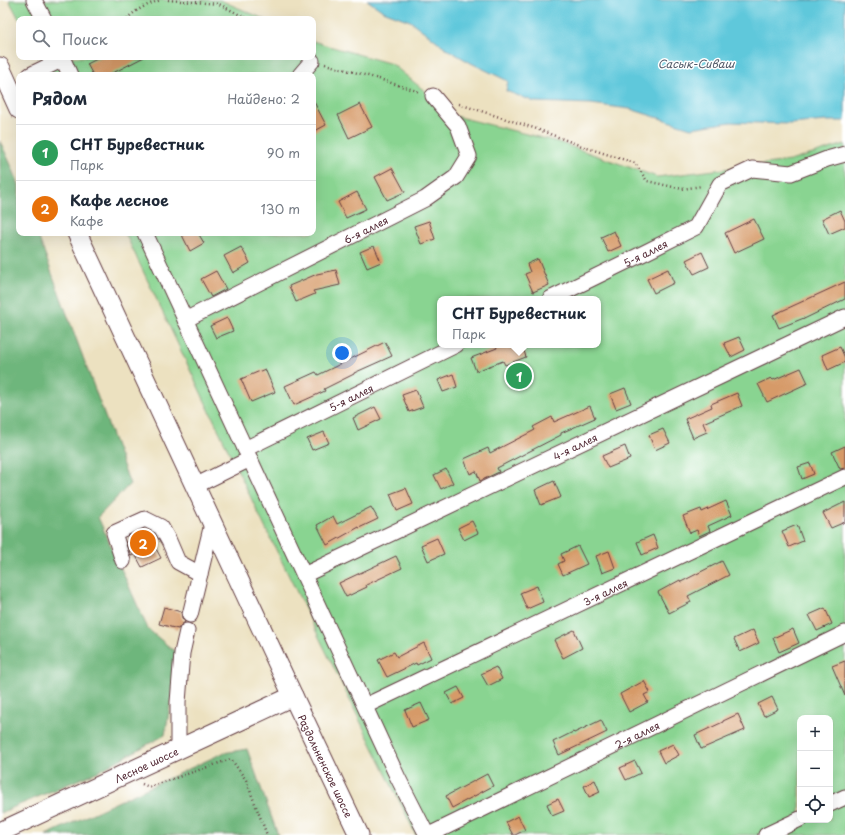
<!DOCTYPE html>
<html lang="ru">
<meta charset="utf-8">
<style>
body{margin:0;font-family:"Playpen Sans",sans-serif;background:#f6f6f7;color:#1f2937}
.controls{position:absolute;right:12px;bottom:12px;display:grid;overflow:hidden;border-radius:8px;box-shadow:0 4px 16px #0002}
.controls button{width:36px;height:36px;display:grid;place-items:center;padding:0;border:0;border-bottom:1px solid #e0e1e3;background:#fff;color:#1f2937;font:20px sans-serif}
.you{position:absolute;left:342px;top:353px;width:14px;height:14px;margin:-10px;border:3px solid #fff;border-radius:50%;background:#1a73e8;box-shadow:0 0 0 6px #1a73e833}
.badge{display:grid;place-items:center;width:26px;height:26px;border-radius:50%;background:#c8321e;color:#fff;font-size:13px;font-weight:700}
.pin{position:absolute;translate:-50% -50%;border:2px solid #fff;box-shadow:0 1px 4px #0006}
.popup{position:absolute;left:437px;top:296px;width:164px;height:52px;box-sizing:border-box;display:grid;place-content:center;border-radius:8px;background:#fff;filter:drop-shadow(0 1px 3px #0005);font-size:13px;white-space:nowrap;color:#747a83}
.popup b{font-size:15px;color:#1f2937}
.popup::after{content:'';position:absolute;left:50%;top:100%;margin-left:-8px;border:8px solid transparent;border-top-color:#fff}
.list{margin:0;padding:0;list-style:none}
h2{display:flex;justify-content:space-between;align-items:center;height:52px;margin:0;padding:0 16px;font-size:17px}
h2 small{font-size:13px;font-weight:400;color:#747a83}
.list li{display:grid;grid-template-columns:26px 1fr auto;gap:12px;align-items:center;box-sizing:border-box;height:56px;padding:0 16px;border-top:1px solid #e0e1e3}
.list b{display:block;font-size:15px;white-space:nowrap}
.list p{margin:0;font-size:13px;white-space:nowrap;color:#747a83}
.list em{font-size:13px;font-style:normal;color:#747a83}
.icon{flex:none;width:22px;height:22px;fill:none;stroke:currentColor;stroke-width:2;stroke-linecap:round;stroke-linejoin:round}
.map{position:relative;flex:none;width:845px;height:835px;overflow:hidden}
.search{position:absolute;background:#fff;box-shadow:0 4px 16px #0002;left:16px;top:16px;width:300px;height:44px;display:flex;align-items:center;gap:10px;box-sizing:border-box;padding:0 14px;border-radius:8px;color:#747a83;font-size:15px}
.panel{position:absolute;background:#fff;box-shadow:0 4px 16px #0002;left:16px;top:72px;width:300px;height:164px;border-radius:8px}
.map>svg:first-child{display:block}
</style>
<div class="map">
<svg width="845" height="835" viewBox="0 0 845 835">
<rect width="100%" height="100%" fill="#fff"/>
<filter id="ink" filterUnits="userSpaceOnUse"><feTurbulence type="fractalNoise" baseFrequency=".025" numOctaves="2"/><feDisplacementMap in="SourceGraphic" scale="8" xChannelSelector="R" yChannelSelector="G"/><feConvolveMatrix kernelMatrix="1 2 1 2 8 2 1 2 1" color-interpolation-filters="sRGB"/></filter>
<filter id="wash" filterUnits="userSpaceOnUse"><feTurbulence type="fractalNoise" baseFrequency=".012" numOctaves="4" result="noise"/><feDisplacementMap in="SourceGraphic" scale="16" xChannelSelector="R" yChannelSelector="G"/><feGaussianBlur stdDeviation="0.9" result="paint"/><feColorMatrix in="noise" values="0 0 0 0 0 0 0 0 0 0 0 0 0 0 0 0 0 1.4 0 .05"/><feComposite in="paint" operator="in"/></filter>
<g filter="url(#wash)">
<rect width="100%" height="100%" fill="#ece1c0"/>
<g fill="#89d491" stroke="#6a7a5e" fill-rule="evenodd">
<path d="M9,0H220L264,19H19Z"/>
<path d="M313,41L322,44L392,64L455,116L558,142L657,177L790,161L845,144V835H416L261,519L125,233H313V75H49L39,57H313ZM440,299H598V345H440ZM800,718H830V820H800Z"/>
</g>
<g fill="#6eb67b" stroke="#5c6a53">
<path d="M0,141L12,167L19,185V233H37L130,484L98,517L148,629L179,655L165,735L99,771L0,813Z"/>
<path d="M247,749L278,835H46L223,753Z"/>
</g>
<path fill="#5fc8db" stroke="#547483" d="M367,0H845V121H826L790,124L731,122L691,128L630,109L591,104L535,102L506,91L508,81L471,63L450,51L410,21L383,11Z"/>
<g id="blocks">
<g fill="#d69a68">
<path d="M101,57H144L109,75H93L87,64Z"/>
<path d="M313,100L326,125L313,132Z"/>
<path d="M360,104L372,127L349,138L338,115Z"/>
<path d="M392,168L405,192L387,200L375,177Z"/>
<path d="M357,192L366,209L346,218L338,202Z"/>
<path d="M840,210L845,221V227L829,234L822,219Z"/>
<path d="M754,219L764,239L734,253L725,233Z"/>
<path d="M429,221L435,239L421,244L414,226Z"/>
<path d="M614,231L621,246L608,252L601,237Z"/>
<path d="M181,233H198L204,243L190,251Z"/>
<path d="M374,246L381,262L367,268L360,252Z"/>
<path d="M241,247L250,263L233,273L224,256Z"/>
<path d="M702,252L709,267L694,274L686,260Z"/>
<path d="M538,259L549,285L533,292L525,274L530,272L527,264Z"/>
<path d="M668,269L674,283L654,293L647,279Z"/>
<path d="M336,270L340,285L313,291L315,294L296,302L289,286L317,274Z"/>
<path d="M216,271L226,289L211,297L201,279Z"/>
<path d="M845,282V299L804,319V318L779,328L773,315Z"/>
<path d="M227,318L233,331L216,338L210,326Z"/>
<path d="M739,337L745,350L731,357L724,343Z"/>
<path d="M385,342L392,356L354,373V374L324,389L325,391L294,405L285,386L316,372L318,375Z"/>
<path d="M496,345H522L526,357L505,365L503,361L476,371L471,358L497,348Z"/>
<path d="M840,347L845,358V362L828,370L822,355Z"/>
<path d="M801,368L808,383L767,402L758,384L771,378L773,380Z"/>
<path d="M265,369L275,392L251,402L241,379Z"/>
<path d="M453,374L457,387L443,392L438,380Z"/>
<path d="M625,388L631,403L616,409L610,394Z"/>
<path d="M416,390L423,407L409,412L402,395Z"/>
<path d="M737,393L742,406L703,423L707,432L693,438L685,419L712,407L711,404Z"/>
<path d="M590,406L595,418L561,433V435L497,468L499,472L480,481L476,471L470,474L464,459L488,448L490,453L535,430L533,427L552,417L554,422Z"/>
<path d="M375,407L381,419L358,430L353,418Z"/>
<path d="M663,429L670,443L655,450L649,435Z"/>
<path d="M324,432L329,443L312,450L307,439Z"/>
<path d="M625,446L630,459L608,468L602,456Z"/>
<path d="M845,446V468L840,469L832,452Z"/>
<path d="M810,463L814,474L802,479L798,467Z"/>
<path d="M446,469L453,483L441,489L434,475Z"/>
<path d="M554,481L561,497L541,505L535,490Z"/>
<path d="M406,488L413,504L397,511L390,494Z"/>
<path d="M726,501L732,515L708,526L710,531L699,536L697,530L690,533L683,516L701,509L702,512Z"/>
<path d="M845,502V522L831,528L823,513Z"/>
<path d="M371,507L378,519L359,528V527L327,545L317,525L333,516L337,524Z"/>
<path d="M472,521L478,533L464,540L458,528Z"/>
<path d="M797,525L803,541L789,547L782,531Z"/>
<path d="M147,532L161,558L142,567L135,554L131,556L126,542Z"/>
<path d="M653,535L658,548L642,555L637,542Z"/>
<path d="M437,538L444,554L428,561L421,545Z"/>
<path d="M578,546L587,564L563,575L558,564L564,561L561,554Z"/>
<path d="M609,551L615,568L602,573L596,556Z"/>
<path d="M396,556L402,568L366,585L367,587L346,597L339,583Z"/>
<path d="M722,561L729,575L688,596L691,602L669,613L658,592L680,580L681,582Z"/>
<path d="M537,586L543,602L527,609L520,593Z"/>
<path d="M164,607L181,612L182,618L185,622L181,625L178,629L159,624Z"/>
<path d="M825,608L832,624L817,631L809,615Z"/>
<path d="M793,629L799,643L779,652L773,638Z"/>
<path d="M574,630L582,648L563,658L554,640Z"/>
<path d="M753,630L759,643L740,652L734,639Z"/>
<path d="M424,643L431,658L417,665L416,663L387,677L378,660L394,652L397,657Z"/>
<path d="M845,661V696L832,666Z"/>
<path d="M496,667L502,679L488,686L481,674Z"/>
<path d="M644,681L650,692L644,695L648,702L629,712L620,694Z"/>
<path d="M458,687L464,698L452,704L446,693Z"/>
<path d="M772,697L778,709L764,716L758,704Z"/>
<path d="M421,703L429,720L412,727L405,710Z"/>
<path d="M738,714L745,730L701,749L695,735L723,722V721Z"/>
<path d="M601,720L607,732L559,755L553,742L573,732L574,733Z"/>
<path d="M673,744L679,755L664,763L658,751Z"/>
<path d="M635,761L641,773L626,780L620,768Z"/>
<path d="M487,774L493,786L452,808L446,796Z"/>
<path d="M595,780L600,792L589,797L584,786Z"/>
<path d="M558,799L564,811L552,816L547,804Z"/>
<path d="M518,816L525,830L515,835H513L506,822Z"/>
</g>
</g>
</g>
<g filter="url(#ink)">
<use href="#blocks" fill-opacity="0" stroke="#623c41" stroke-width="1"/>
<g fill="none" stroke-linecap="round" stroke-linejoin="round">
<g stroke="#623c41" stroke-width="17">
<g id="minor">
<path d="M34,0L44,19"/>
<path d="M62,57L70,75"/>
<path d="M30,75L63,59"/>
<path d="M300,75L312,61"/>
<path d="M145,233L398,778L427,835"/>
<path id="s1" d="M550,299L646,252L696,227L720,184L752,169L791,173L827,159L845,154"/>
<path id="s2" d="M185,320L425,199L456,177L469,156L458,126L433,96"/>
<path id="s3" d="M245,449L456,345"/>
<path d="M195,486L250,459"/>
<path d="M123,561L114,533L145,519L161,527L169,541L178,562L200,574"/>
<path id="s4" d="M304,575L845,317"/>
<path d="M190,615L212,524"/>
<path id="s5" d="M365,706L845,477"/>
<path d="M178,750V702L182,653L187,631"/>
<path d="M830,804L845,797"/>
<path id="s6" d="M429,835L845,633"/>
<path d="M766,835L800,819"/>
</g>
</g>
<g stroke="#623c41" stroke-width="21">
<g id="major">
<path d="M0,67L19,109"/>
<path id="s7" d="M77,233L293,696L359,835"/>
<path id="s8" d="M0,832L293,696"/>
</g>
</g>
<g stroke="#623c41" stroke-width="2.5" stroke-dasharray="1 3" stroke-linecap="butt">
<path d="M168,0L219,4L248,19"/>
<path d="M127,19C136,9 149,4 161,0"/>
<path d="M325,64L379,79L420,92"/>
<path d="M459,104L534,128L587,148L635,163L647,181L682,189L702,186"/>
<path d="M142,784L149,787L231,759L246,780L267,835"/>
</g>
<use href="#minor" stroke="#fff" stroke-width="15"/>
<use href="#major" stroke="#fff" stroke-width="19"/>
</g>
</g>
<g text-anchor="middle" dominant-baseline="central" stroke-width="3" stroke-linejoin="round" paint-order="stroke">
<g font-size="10" fill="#4a1f2b" stroke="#fff">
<text stroke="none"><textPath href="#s2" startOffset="202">6-я аллея</textPath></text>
<text stroke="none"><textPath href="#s1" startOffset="106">5-я аллея</textPath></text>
<text stroke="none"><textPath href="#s3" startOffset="118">5-я аллея</textPath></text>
<text stroke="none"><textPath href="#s4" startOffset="300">4-я аллея</textPath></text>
<text stroke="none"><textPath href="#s5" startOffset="266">3-я аллея</textPath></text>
<text stroke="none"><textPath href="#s6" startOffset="231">2-я аллея</textPath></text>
<text stroke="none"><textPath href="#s8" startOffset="161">Лесное шоссе</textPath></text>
<text stroke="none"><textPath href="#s7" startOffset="588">Раздольненское шоссе</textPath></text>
</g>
<g font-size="11" font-style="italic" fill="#515a69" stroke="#fff">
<text x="696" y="63">Сасык-Сиваш</text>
</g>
</g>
</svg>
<div class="controls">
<button>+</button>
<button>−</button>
<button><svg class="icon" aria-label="locate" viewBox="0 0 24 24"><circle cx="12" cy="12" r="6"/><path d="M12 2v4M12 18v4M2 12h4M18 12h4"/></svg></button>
</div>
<div class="you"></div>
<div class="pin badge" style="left:519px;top:376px;background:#2e9e5b">1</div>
<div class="popup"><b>СНТ Буревестник</b>Парк</div>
<div class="pin badge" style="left:143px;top:543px;background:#e8710a">2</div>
<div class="search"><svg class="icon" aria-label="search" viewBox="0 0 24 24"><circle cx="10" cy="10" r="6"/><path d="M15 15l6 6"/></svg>Поиск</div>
<section class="panel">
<h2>Рядом<small>Найдено: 2</small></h2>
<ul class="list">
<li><span class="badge" style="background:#2e9e5b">1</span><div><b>СНТ Буревестник</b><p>Парк</p></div><em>90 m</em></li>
<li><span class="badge" style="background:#e8710a">2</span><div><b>Кафе лесное</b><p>Кафе</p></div><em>130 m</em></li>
</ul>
</section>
</div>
